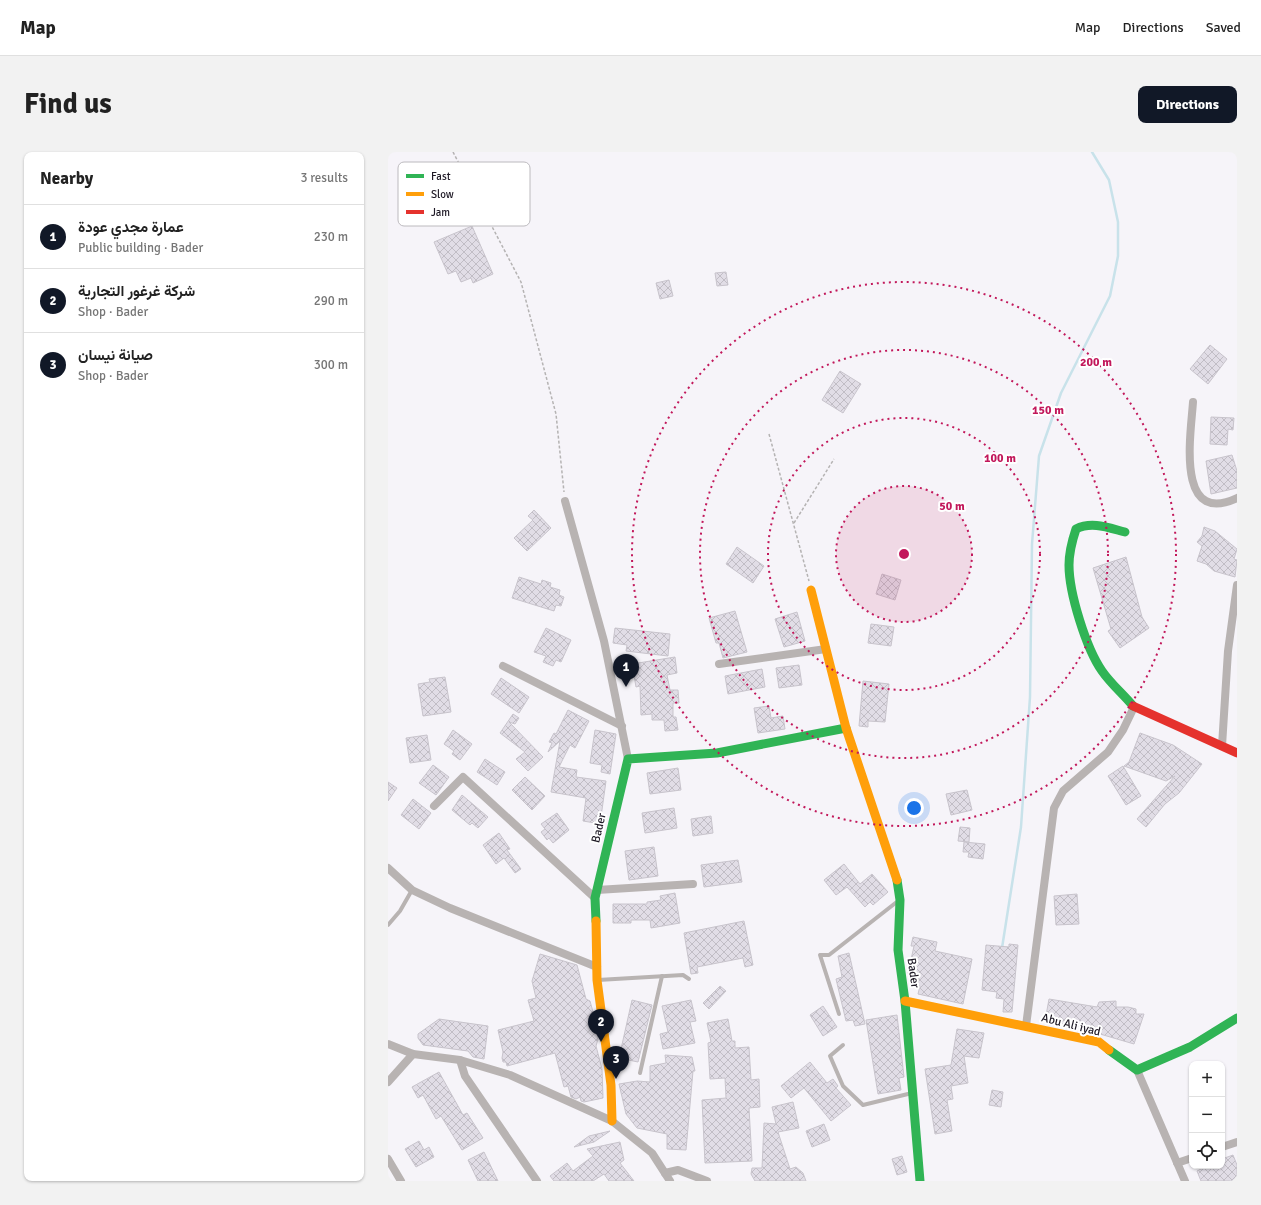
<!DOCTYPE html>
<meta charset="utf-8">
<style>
body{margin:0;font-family:Signika,Vazirmatn,sans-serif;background:#f2f2f2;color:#222}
.controls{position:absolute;right:12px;bottom:12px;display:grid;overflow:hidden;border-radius:8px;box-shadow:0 1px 3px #0004}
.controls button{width:36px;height:36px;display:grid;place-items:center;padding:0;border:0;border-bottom:1px solid #e0e0e0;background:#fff;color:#222;font:20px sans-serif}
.you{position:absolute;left:526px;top:656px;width:14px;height:14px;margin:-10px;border:3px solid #fff;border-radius:50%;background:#1a73e8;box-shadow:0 0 0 6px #1a73e833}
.badge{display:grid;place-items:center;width:26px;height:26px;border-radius:50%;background:#111827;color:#fff;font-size:13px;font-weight:700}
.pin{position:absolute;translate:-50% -33px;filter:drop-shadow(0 1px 2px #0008)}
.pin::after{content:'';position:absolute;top:21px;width:14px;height:12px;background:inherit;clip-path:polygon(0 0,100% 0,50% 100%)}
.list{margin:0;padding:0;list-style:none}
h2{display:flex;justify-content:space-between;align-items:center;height:52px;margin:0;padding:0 16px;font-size:17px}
h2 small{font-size:13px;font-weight:400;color:#767676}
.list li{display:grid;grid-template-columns:26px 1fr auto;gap:12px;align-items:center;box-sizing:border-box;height:64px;padding:0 16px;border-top:1px solid #e0e0e0}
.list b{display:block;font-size:15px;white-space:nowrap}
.list p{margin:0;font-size:13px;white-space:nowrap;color:#767676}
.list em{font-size:13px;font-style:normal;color:#767676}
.icon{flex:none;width:22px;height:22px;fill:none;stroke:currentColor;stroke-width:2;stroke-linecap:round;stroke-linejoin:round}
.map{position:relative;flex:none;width:849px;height:1029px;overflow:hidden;border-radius:8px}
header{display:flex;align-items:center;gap:24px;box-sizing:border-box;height:56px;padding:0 20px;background:#fff;border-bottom:1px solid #e0e0e0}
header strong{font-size:19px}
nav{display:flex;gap:22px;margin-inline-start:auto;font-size:14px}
.intro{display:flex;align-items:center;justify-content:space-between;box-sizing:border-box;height:96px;padding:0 24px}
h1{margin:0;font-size:28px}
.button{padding:10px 18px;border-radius:8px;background:#111827;color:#fff;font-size:14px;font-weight:700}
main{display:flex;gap:24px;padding:0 24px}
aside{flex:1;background:#fff;border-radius:8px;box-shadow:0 1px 3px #0004}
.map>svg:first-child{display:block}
</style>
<header>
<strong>Map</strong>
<nav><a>Map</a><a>Directions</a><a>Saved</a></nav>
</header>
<div class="intro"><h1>Find us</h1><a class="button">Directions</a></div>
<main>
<aside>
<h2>Nearby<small>3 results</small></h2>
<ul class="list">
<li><span class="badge">1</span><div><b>عمارة مجدي عودة</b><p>Public building · Bader</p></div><em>230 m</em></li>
<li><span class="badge">2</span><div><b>شركة غرغور التجارية</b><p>Shop · Bader</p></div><em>290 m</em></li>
<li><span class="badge">3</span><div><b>صيانة نيسان</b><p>Shop · Bader</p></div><em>300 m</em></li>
</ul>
</aside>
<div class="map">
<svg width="849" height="1029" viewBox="0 0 849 1029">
<defs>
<pattern id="building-cross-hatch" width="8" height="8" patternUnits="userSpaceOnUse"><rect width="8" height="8" fill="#e1dde6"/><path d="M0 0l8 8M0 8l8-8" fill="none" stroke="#c1bdc5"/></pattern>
</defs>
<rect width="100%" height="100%" fill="#f6f4f9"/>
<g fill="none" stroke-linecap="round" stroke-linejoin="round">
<path stroke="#c8e2ea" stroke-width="2.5" d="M614,796L633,675L642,545L644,392L651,304L673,241L722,144L730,104V70L721,28L704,0"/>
</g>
<g fill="url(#building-cross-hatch)" stroke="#c8c4cc">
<path d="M84,74L105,122L85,131L83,126L73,130L68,119L60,122L46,90Z"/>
<path d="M338,120L340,133L329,134L327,121Z"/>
<path d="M281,128L285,144L272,147L268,131Z"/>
<path d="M822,193L839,207L820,232L802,217Z"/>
<path d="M452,219L473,232L455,261L434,248Z"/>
<path d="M823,265L846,266L845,278L840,277L839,293L822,292Z"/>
<path d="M844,303L849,319V336L823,342L818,309Z"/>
<path d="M146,358L163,376L139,399L126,386L145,368L140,364Z"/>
<path d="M816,375L827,379L849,397L846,407L849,408L847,425L826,419L818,412L809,409L814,394L809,390L814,384Z"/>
<path d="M349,395L376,414L365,431L338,412Z"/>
<path d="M738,405L754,465L761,476L732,496L720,479L723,477L705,416Z"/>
<path d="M494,422L513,428L507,448L488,442Z"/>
<path d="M131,425L153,432L154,428L163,431L162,435L172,438L171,443L176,445L173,454L168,453L166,459L124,446Z"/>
<path d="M347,459L359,500L335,506L331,491H328L321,466Z"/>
<path d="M409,460L417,489L396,495L387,467Z"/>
<path d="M483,472L506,475L503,494L480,491Z"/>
<path d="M158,476L183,488L173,510L168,508L165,514L155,510L158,504L146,500Z"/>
<path d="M227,476L282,482L280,504L238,499L239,493L225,491Z"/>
<path d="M287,505L289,521L279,523L282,538H290L291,551H285V565H288L290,578L277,579L276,568H264V562L253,563L252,534L248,535L244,512Z"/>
<path d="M411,513L414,533L391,536L388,516Z"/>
<path d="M374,517L377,535L340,542L337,524Z"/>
<path d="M57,525L63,560L35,564L30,532L42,530L41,527Z"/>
<path d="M113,526L141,545L131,561L103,542Z"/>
<path d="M475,529L501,532L497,570L480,569V575L471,574Z"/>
<path d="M381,554L383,566L395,564L397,577L370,581L366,556Z"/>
<path d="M180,558L201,569L187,596L182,593L171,615L189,618L188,625L218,629L213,665L216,666L215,675L206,674L207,671L195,669L198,646L163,640L172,589L160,600L164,591L161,590L166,581L168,582Z"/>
<path d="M125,562L131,566L127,572L121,570L155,605L140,619L128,607L137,600L112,581Z"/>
<path d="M65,578L84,592L72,608L64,602L66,599L56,592Z"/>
<path d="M207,578L228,582L222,622L213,620L214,613L202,611Z"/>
<path d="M752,581L785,593L814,612L791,641L777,652L758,675L749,667L787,624L778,629L736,614L741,610Z"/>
<path d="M39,583L43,608L22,611L18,586Z"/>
<path d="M97,607L117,620L109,633L89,620Z"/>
<path d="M45,613L61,625L48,643L31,631Z"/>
<path d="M735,614L753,644L738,653L720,624Z"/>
<path d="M290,616L293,638L262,642L259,621Z"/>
<path d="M137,625L157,644L144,658L124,638Z"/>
<path d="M0,630L9,636L0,649Z"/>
<path d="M579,638L584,658L563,663L558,642Z"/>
<path d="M74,643L100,665L90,676L84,671L82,673L64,658Z"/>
<path d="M25,647L43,661L31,677L13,663Z"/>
<path d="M286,656L289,676L257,681L254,661Z"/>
<path d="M169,661L181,678L165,691L161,686L159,688L153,680L157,677L153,672Z"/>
<path d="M323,664L325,681L305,684L303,667Z"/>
<path d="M572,675L582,676L581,690L570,689Z"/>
<path d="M111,681L122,697L119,698L133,717L127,721L116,706L108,712L95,693Z"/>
<path d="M576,690L597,692L595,707L580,705L581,700H575Z"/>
<path d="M266,695L270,724L241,728L237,699Z"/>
<path d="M350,708L354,730L316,735L313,713Z"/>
<path d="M456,712L472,732L484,722L500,740L485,753L482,750L477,755L459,735L448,743L436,728Z"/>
<path d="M287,741L292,771L263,776L262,768H243V771H225V752H259V750L273,748L272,744Z"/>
<path d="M689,742L691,772L668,773L666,744Z"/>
<path d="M356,769L365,813L357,815L355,806L309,815L310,821L303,822L296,781Z"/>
<path d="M525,785L549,790L547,799L584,807L575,852L530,842L532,834L529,833L531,826L521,824L520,821L526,794H523Z"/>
<path d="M621,792L630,793L624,860H615L616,847L608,846L609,840L594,838L598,793L621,795Z"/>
<path d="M461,801L477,872L467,874L465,868L458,869L448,827L454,825L450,804Z"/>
<path d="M152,802L189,813L198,847L202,849L207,867L210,887L208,894L214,917L215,946L196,950L193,949L192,945L188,947L183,945L180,934L176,935L167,901L119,914L118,910H115L114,906L115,900L110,878L146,869L140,848L148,846L144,829Z"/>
<path d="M332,834L338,839L321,857L315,851Z"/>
<path d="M661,847L709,855L711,850L728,849V855H740L748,857V862H756L746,892L695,877V875L657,869Z"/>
<path d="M244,848L264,853L250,910L231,906Z"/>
<path d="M303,848L308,869L302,870L307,891L275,897L272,882L280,880L274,854Z"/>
<path d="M435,854L449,875L435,884L422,863Z"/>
<path d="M509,863L516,925L511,926L513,938L490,942L478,868Z"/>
<path d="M51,867L100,874L96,907L85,905L80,899L35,893L30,886V882Z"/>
<path d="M340,867L344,889H347V896L361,895L363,928L371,927L372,955L361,956L364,1009L317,1011L314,948L338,946L337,926L322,927L320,891L323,890L319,871Z"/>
<path d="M569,877L596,881L591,906L576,904L580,931L563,934L565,947L559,948L564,979L547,982L537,917L563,913Z"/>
<path d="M277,903L304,905L307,919H305L298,998L279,997V982L249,976L238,962L231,932L249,929L262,930V914L278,911Z"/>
<path d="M422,910L439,931L445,927L450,934L448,936L463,953L443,969L416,936L403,946L393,934Z"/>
<path d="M51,920L75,963L79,961L95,986L74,998L53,964L48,967L35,943L30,946L24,935Z"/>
<path d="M604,938L615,940L613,955L601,953Z"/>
<path d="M405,950L411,976L390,980L402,1017L408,1015L415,1021L418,1029H367L363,1022L364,1016H374L376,971L388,972L384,955Z"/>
<path d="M436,972L442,988L424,995L418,979Z"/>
<path d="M222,979L206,990L186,995L201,984Z"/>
<path d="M31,989L36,998L41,995L46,1005L28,1015L17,997Z"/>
<path d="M232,990L236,1008L232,1011L246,1029H221L216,1022L205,1029H166L162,1024L179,1011L185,1019L205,1004L199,997Z"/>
<path d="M96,1000L110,1029H90L80,1008Z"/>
<path d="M845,1003L849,1013V1029H813L809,1019L819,1014H834V1007Z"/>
<path d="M514,1004L519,1020L509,1023L504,1007Z"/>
</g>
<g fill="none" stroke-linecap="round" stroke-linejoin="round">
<g stroke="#b5b3b3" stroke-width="1.5" stroke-dasharray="3 2" stroke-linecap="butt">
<path d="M65,0L133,130L168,262L176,340"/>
<path d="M381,282L421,429"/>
<path d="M406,371L446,307"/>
</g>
<g stroke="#b8b3b2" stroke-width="4">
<path d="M0,773L12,759L24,738"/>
<path d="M210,828L295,823L301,827"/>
<path d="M451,862L432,803H441L510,749"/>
<path d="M455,893L442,904L455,934L475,953L524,941"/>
<path d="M252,921L274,824"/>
</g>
<g stroke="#b8b3b2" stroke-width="8">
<path d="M805,250C803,281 787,375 849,346"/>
<path d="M177,349L216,489L240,607"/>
<path d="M331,512L438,497"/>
<path d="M115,514L234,574"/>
<path d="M834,594L840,499L849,433"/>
<path d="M46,654L75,625L207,746"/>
<path d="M0,716L24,738L62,756L209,815"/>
<path d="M209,738L305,732"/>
<path d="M638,874L666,656L675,639L720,600L735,578L746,555"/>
<path d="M0,892L25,902L72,908L122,923L224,969L264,1001L282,1029"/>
<path d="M72,908L77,924L149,1029"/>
<path d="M749,918L797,1029"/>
<path d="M0,930L25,902"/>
<path d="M834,995L849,990"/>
<path d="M0,1007L13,1029"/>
<path d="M789,1011L804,1006"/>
<path d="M277,1021L290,1018L319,1029"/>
</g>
<g stroke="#30b455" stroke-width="9">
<path d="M737,380C721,376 704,369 688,377C684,389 681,400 681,413C681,441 698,496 714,519C723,532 735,542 745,554"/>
<path d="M509,728L512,748L510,798L517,849L532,1029"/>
<path d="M208,769L207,746L240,607L329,601L458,576"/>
<path d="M721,898L749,918L802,895L849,866"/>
</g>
<g stroke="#ff9f0a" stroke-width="9">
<path d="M423,438L458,576L509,728"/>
<path d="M208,769L209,828L223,933L224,969"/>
<path d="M517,849L711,890L721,898"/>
</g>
<path stroke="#e5322d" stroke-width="9" d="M745,554L849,601"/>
</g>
<circle cx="516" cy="402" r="68" fill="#c2185b" fill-opacity=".12"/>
<g fill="none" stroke="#c2185b" stroke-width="2" stroke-dasharray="2 4">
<circle cx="516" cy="402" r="68"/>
<circle cx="516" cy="402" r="136"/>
<circle cx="516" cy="402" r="204"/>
<circle cx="516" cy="402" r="272"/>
</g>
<g text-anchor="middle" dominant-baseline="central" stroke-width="4" stroke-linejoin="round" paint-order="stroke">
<g font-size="12" fill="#1f1a26" stroke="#fff">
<text transform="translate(211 676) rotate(-77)">Bader</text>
<text transform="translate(525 821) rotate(82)">Bader</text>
<text transform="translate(683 873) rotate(14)">Abu Ali iyad</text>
</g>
</g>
<rect x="10" y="10" width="132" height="64" rx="6" fill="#fff" stroke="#bcbabe" stroke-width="1"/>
<rect x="18" y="22" width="18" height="4" fill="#30b455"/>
<rect x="18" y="40" width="18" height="4" fill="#ff9f0a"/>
<rect x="18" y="58" width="18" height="4" fill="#e5322d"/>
<g font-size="11" fill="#1f1a26">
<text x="43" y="28">Fast</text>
<text x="43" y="46">Slow</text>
<text x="43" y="64">Jam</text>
</g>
<circle cx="516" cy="402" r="6" fill="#c2185b" stroke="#fff" stroke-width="2"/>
<g font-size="12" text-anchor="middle" font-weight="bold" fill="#c2185b" stroke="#fff" stroke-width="4" stroke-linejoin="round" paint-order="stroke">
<text x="708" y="214">200 m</text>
<text x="660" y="262">150 m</text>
<text x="612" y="310">100 m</text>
<text x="564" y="358">50 m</text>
</g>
</svg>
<div class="controls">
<button>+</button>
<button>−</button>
<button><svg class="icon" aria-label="locate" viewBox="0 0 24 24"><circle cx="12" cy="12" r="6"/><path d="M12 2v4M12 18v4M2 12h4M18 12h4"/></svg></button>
</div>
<div class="you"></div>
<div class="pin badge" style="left:238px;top:535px">1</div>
<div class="pin badge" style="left:213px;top:890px">2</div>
<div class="pin badge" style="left:228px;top:927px">3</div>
</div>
</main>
